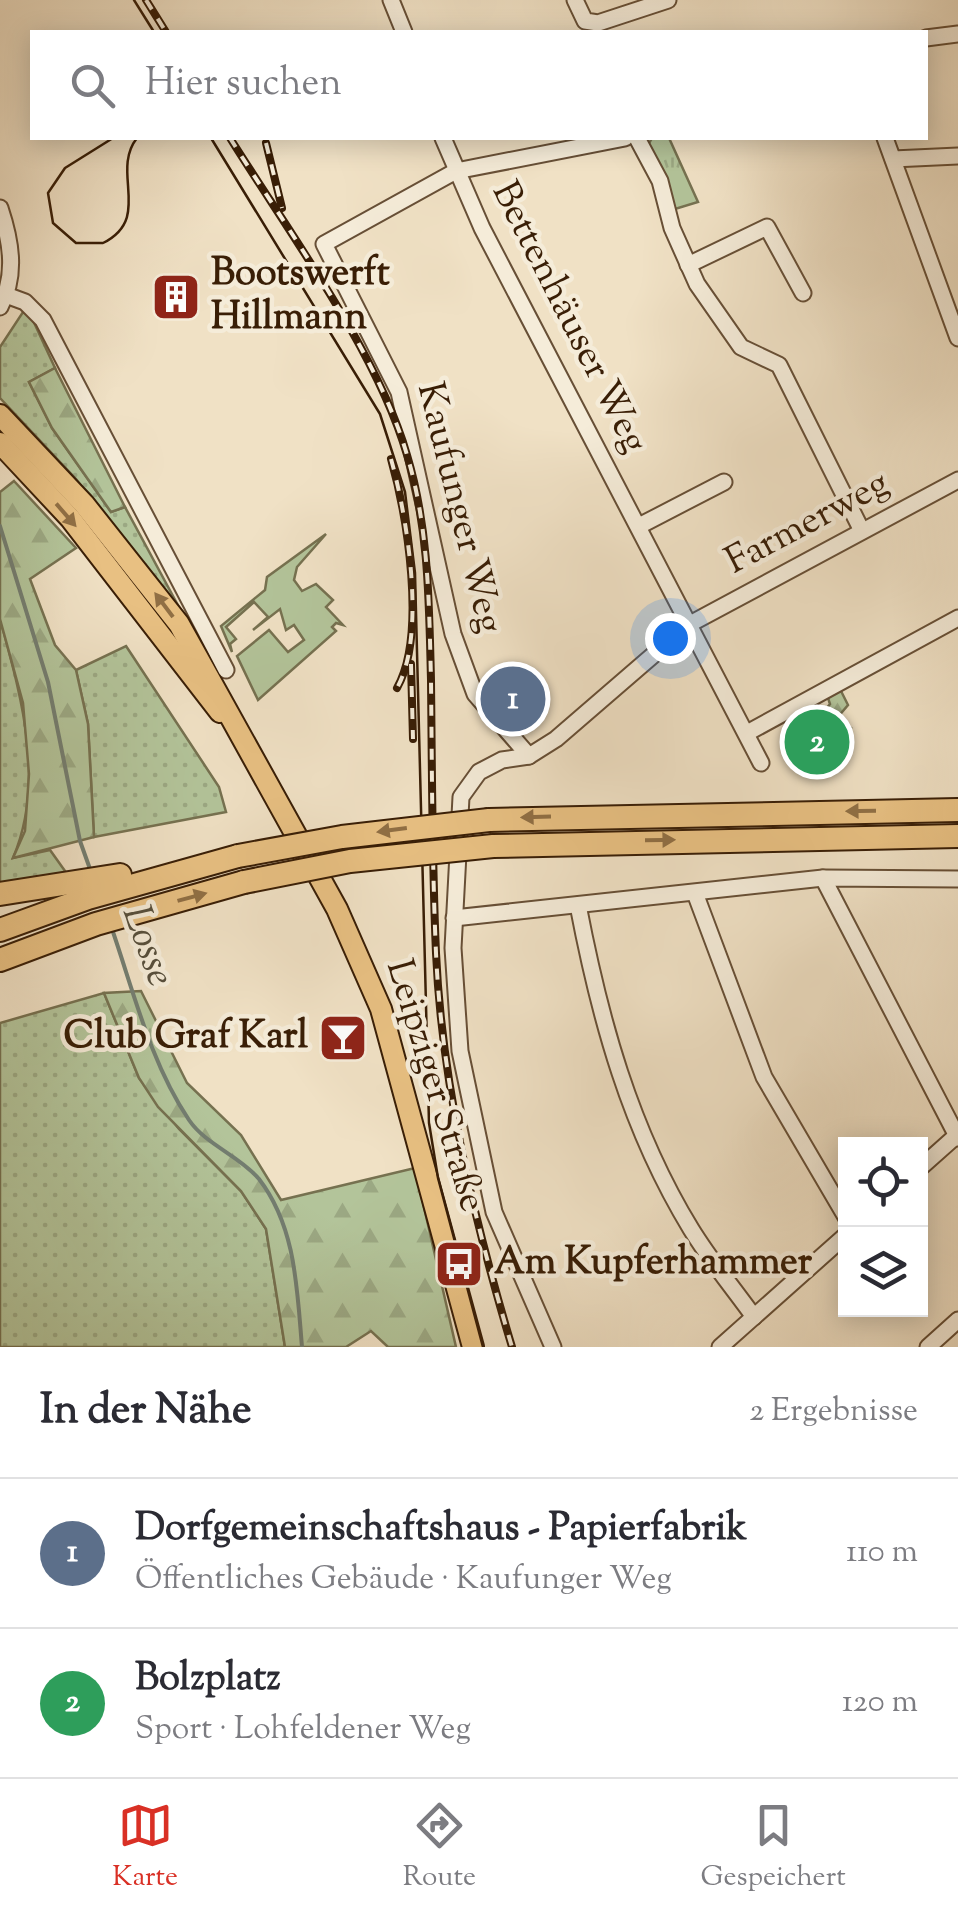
<!DOCTYPE html>
<html lang="de">
<meta charset="utf-8">
<style>
body{margin:0;font-family:"Sorts Mill Goudy",serif;background:#f7f7f7;color:#2b2b33}
.controls{position:absolute;right:30px;bottom:30px;display:grid;overflow:hidden;border-radius:0px;box-shadow:0 5px 25px #0003}
.controls button{width:90px;height:90px;display:grid;place-items:center;padding:0;border:0;border-bottom:2px solid #e1e1e2;background:#fff;color:#2b2b33;font:50px sans-serif}
.you{position:absolute;left:670px;top:638px;width:35px;height:35px;margin:-25px;border:8px solid #fff;border-radius:50%;background:#1a73e8;box-shadow:0 0 0 15px #1a73e833}
.badge{display:grid;place-items:center;width:65px;height:65px;border-radius:50%;background:#d93025;color:#fff;font-size:32px;font-weight:700}
.pin{position:absolute;translate:-50% -50%;border:5px solid #fff;box-shadow:0 2px 10px #0006}
.list{margin:0;padding:0;list-style:none}
h2{display:flex;justify-content:space-between;align-items:center;height:130px;margin:0;padding:0 40px;font-size:42px}
h2 small{font-size:32px;font-weight:400;color:#7c7c81}
.list li{display:grid;grid-template-columns:65px 1fr auto;gap:30px;align-items:center;box-sizing:border-box;height:150px;padding:0 40px;border-top:2px solid #e1e1e2}
.list b{display:block;font-size:38px;white-space:nowrap}
.list p{margin:0;font-size:32px;white-space:nowrap;color:#7c7c81}
.list em{font-size:32px;font-style:normal;color:#7c7c81}
.icon{flex:none;width:55px;height:55px;fill:none;stroke:currentColor;stroke-width:2;stroke-linecap:round;stroke-linejoin:round}
.map{position:relative;flex:none;width:958px;height:1347px;overflow:hidden}
.search{position:absolute;background:#fff;box-shadow:0 5px 25px #0003;left:30px;right:30px;top:30px;height:110px;display:flex;align-items:center;gap:25px;box-sizing:border-box;padding:0 35px;border-radius:0px;color:#7c7c81;font-size:38px}
.sheet{height:430px;background:#fff}
nav{display:flex;justify-content:space-around;align-items:center;box-sizing:border-box;height:140px;border-top:2px solid #e1e1e2;background:#fff;font-size:28px;color:#7c7c81}
nav a{display:grid;justify-items:center;gap:5px}
nav .on{color:#d93025}
.map>svg:first-child{display:block}
</style>
<div class="map">
<svg width="958" height="1347" viewBox="0 0 958 1347">
<defs>
<pattern id="grass-dots" width="8" height="8" patternUnits="userSpaceOnUse" patternTransform="scale(2.5)"><rect width="8" height="8" fill="#b3c49a"/><path d="M2 2h.1M6 6h.1" fill="none" stroke="#9ba883" stroke-width="1.8" stroke-linecap="round"/></pattern>
<pattern id="forest-firs" width="22" height="20" patternUnits="userSpaceOnUse" patternTransform="scale(2.5)"><rect width="22" height="20" fill="#b3c49a"/><path d="M5 1l3.5 6h-7zM16 11l3.5 6h-7z" fill="#9ba883"/></pattern>
<pattern id="park-tufts" width="24" height="20" patternUnits="userSpaceOnUse" patternTransform="scale(2.5)"><rect width="24" height="20" fill="#b3c49a"/><path d="M3 7l-1-3M5 7V3M7 7l1-3M15 17l-1-3M17 17v-4M19 17l1-3" fill="none" stroke="#9ba883"/></pattern>
</defs>
<rect width="100%" height="100%" fill="#f0e1c5"/>
<filter id="stains"><feTurbulence type="fractalNoise" baseFrequency=".002" numOctaves="4"/><feColorMatrix values="0 0 0 0 .2 0 0 0 0 .09 0 0 0 0 .02 0 0 0 .5 -.17"/></filter>
<radialGradient id="worn" r=".72"><stop offset=".6" stop-color="#630" stop-opacity="0"/><stop offset="1" stop-color="#630" stop-opacity=".3"/></radialGradient>
<g fill="url(#grass-dots)" stroke="#767150" stroke-width="2.5">
<path d="M23,312L31,316L55,368L29,382L52,428L111,512L125,507L194,635L76,479L0,398V347Z"/>
<path d="M0,619C21,696 46,781 13,858L50,850L70,878L0,886Z"/>
<path d="M126,646L219,787L226,812L94,837L88,724L76,670Z"/>
<path d="M104,993L139,1078L179,1129L241,1191L266,1229L285,1347H0V1023Z"/>
</g>
<g fill="url(#forest-firs)" stroke="#767150" stroke-width="2.5">
<path d="M55,368L125,507L111,512L52,428L29,382Z"/>
<path d="M14,481L76,548L30,579L55,645L76,670L88,724L94,837L13,858L25,831L29,774L23,703L0,619V492Z"/>
<path d="M840,689L848,705L837,718L851,728L833,755L831,771L822,775L799,765L784,747L791,732L788,724L793,717L815,715L817,723L799,748L817,760L834,735L823,713L830,704L827,695Z"/>
<path d="M141,991L187,1083L241,1135L281,1200L415,1168L456,1347H388L371,1331L346,1347H285L266,1229L241,1191L158,1107L139,1078L104,993Z"/>
</g>
<path fill="url(#park-tufts)" stroke="#767150" stroke-width="2.5" d="M652,138H669L698,202L675,209L647,147Z"/>
<path fill="#b3c49a" stroke="#767150" stroke-width="2.5" d="M326,534L297,567L294,580L302,591L316,584L333,600L326,607L343,625L336,623L332,627L336,631L258,700L237,656L269,630L288,652L304,640L294,625L286,630L280,609L253,630L268,617L254,602L226,627L236,639L230,644L232,652L221,626L265,590L267,577Z"/>
<g fill="none" stroke-linecap="round" stroke-linejoin="round">
<g stroke="#737d70" stroke-width="4">
<path d="M0,526L48,682L80,841L90,869"/>
<path d="M112,929C134,993 151,1064 189,1120C206,1145 240,1156 259,1179C296,1227 297,1289 302,1347"/>
</g>
<g stroke="#674f36" stroke-width="19">
<g id="minor">
<path d="M391,0L404,32"/>
<path d="M575,0L585,21L598,23L668,0"/>
<path d="M926,38L958,34"/>
<path d="M443,138L482,228L761,763"/>
<path d="M637,138L660,181L672,228L697,284L741,347L779,365L862,531"/>
<path d="M885,138L958,338"/>
<path d="M893,159L958,156"/>
<path d="M0,208C11,241 17,275 0,307"/>
<path d="M688,265L767,227L803,293"/>
<path d="M6,295L25,302L43,320L226,670"/>
<path d="M639,526L724,482"/>
<path d="M747,733L958,618"/>
<path d="M529,756L475,694L453,634L399,392L324,244L456,171L625,138"/>
<path d="M823,878L958,1138"/>
<path d="M695,893L764,1077L846,1217"/>
<path d="M578,905C600,1020 630,1129 691,1229C710,1260 733,1288 754,1317"/>
<path d="M454,918L823,878L958,879"/>
<path d="M920,1168L957,1135"/>
<path d="M553,1347L494,1212L460,1051L453,948L461,797L479,772L502,760L529,756L556,739L688,625L958,480"/>
<path d="M720,1347L846,1235"/>
<path d="M928,1347L958,1320"/>
</g>
</g>
<g stroke="#391e06" stroke-width="24">
<g id="major">
<path d="M0,415L84,504L179,624L337,909L381,1009L473,1347"/>
<path d="M0,443L70,518L220,712"/>
</g>
</g>
<g stroke="#391e06" stroke-width="26">
<g id="highway">
<path d="M489,820L958,810"/>
<path d="M493,846L958,836"/>
<path d="M0,894L120,875"/>
<path d="M0,930L88,898L238,856"/>
<path d="M0,960L96,924L244,882"/>
</g>
</g>
<use href="#minor" stroke="#f5ecd9" stroke-width="15"/>
<use href="#major" stroke="#e8c082" stroke-width="20"/>
<use href="#highway" stroke="#e8c082" stroke-width="22"/>
<g stroke="#391e06" stroke-width="2.5">
<path d="M134,0L154,32"/>
<path d="M113,138L65,168L48,193L53,223L76,243H103C153,218 110,172 137,138"/>
<path d="M211,138L380,414L405,492L415,573L429,1123L438,1178L483,1347"/>
</g>
<g stroke="#391e06" stroke-width="8">
<g id="rail">
<path d="M146,0L166,32"/>
<path d="M230,138C288,231 377,351 407,455C429,528 429,604 431,680C432,771 432,862 436,953C442,1086 474,1220 512,1347"/>
<path d="M266,143L282,208"/>
<path d="M391,459C407,516 427,635 397,688"/>
<path d="M411,664L413,739"/>
</g>
</g>
<use href="#rail" stroke="#f5ecd9" stroke-width="4" stroke-dasharray="11" stroke-linecap="butt"/>
<g stroke="#391e06" stroke-width="26" stroke-linecap="butt">
<g id="highway-bridge">
<path d="M238,856L342,837L489,820"/>
<path d="M244,882L350,861L493,846"/>
</g>
</g>
<use href="#highway-bridge" stroke="#e8c082" stroke-width="22"/>
</g>
<defs><path id="oneway-solid" d="M-6-.8H1V-3.2L6.5 0L1 3.2V.8H-6Z" transform="scale(2.5)"/></defs>
<g fill="#906f44">
<use href="#oneway-solid" transform="translate(66 515) rotate(49)"/>
<use href="#oneway-solid" transform="translate(164 605) rotate(-127)"/>
<use href="#oneway-solid" transform="translate(861 811) rotate(179)"/>
<use href="#oneway-solid" transform="translate(536 817) rotate(178)"/>
<use href="#oneway-solid" transform="translate(392 830) rotate(172)"/>
<use href="#oneway-solid" transform="translate(660 840) rotate(-1)"/>
<use href="#oneway-solid" transform="translate(192 897) rotate(-15)"/>
</g>
<defs>
<g id="building-square" transform="scale(2.5)"><rect x="-9" y="-9" width="18" height="18" rx="4" fill="#8f2418" stroke="#f5ecd9"/><path d="M-4-6H4V6H1V3H-1V6H-4ZM-2.5-4.3h1.7v1.8h-1.7ZM.8-4.3h1.7v1.8H.8ZM-2.5-1h1.7V.8h-1.7ZM.8-1h1.7V.8H.8Z" fill="#fff"/></g>
<g id="bar-square" transform="scale(2.5)"><rect x="-9" y="-9" width="18" height="18" rx="4" fill="#8f2418" stroke="#f5ecd9"/><path d="M-6-5H6L.8 .8V4.5H3.5V6h-7V4.5H-.8V.8Z" fill="#fff"/></g>
<g id="bus-square" transform="scale(2.5)"><rect x="-9" y="-9" width="18" height="18" rx="4" fill="#8f2418" stroke="#f5ecd9"/><path d="M-5-6H5V4H4V6H2V4H-2V6H-4V4H-5ZM-3.5-4V0h7V-4ZM-3.5 1.2v1.5H-2V1.2ZM2 1.2v1.5H3.5V1.2Z" fill="#fff"/></g>
</defs>
<g fill-rule="evenodd">
<use href="#building-square" x="176" y="297"/>
<use href="#bar-square" x="343" y="1038"/>
<use href="#bus-square" x="459" y="1264"/>
</g>
<g text-anchor="middle" dominant-baseline="central" stroke-width="9" stroke-linejoin="round" paint-order="stroke">
<g font-size="38" font-weight="bold" fill="#391e06" stroke="#f5ecd9" text-anchor="start">
<text x="211" y="275">Bootswerft<tspan x="211" dy="44">Hillmann</tspan></text>
<text x="308" y="1038" text-anchor="end">Club Graf Karl</text>
<text x="494" y="1264">Am Kupferhammer</text>
</g>
<g font-size="38" fill="#391e06" stroke="#f5ecd9">
<text transform="translate(568 318) rotate(63)">Bettenhäuser Weg</text>
<text transform="translate(458 508) rotate(76)">Kaufunger Weg</text>
<text transform="translate(808 524) rotate(-28)">Farmerweg</text>
<text transform="translate(434 1086) rotate(73)">Leipziger Straße</text>
</g>
<g font-size="40" font-style="italic" fill="#564e3b" stroke="#f5ecd9">
<text transform="translate(146 946) rotate(70)">Losse</text>
</g>
</g>
<rect width="100%" height="100%" filter="url(#stains)"/>
<rect width="100%" height="100%" fill="url(#worn)"/>
</svg>
<div class="controls">
<button><svg class="icon" aria-label="locate" viewBox="0 0 24 24"><circle cx="12" cy="12" r="6"/><path d="M12 2v4M12 18v4M2 12h4M18 12h4"/></svg></button>
<button><svg class="icon" aria-label="layers" viewBox="0 0 24 24"><path d="M12 4l9 5-9 5-9-5zM3 14l9 5 9-5"/></svg></button>
</div>
<div class="you"></div>
<div class="pin badge" style="left:513px;top:699px;background:#5c6f8a">1</div>
<div class="pin badge" style="left:817px;top:742px;background:#2e9e5b">2</div>
<div class="search"><svg class="icon" aria-label="search" viewBox="0 0 24 24"><circle cx="10" cy="10" r="6"/><path d="M15 15l6 6"/></svg>Hier suchen</div>
</div>
<section class="sheet">
<h2>In der Nähe<small>2 Ergebnisse</small></h2>
<ul class="list">
<li><span class="badge" style="background:#5c6f8a">1</span><div><b>Dorfgemeinschaftshaus - Papierfabrik</b><p>Öffentliches Gebäude · Kaufunger Weg</p></div><em>110 m</em></li>
<li><span class="badge" style="background:#2e9e5b">2</span><div><b>Bolzplatz</b><p>Sport · Lohfeldener Weg</p></div><em>120 m</em></li>
</ul>
</section>
<nav>
<a class="on"><svg class="icon" aria-label="map" viewBox="0 0 24 24"><path d="M3 6l6-2 6 2 6-2v14l-6 2-6-2-6 2zM9 4v14M15 6v14"/></svg>Karte</a>
<a><svg class="icon" aria-label="directions" viewBox="0 0 24 24"><path d="M12 3l9 9-9 9-9-9zM9 14v-3h6M13 9l2 2-2 2"/></svg>Route</a>
<a><svg class="icon" aria-label="saved" viewBox="0 0 24 24"><path d="M7 4h10v16l-5-4-5 4z"/></svg>Gespeichert</a>
</nav>
